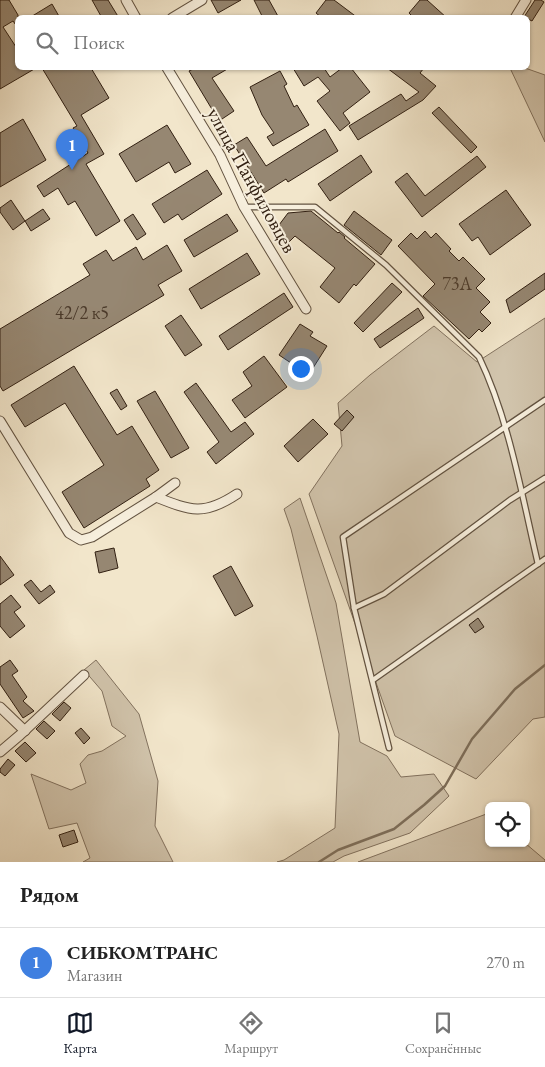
<!DOCTYPE html>
<html lang="ru">
<meta charset="utf-8">
<style>
body{margin:0;font-family:"EB Garamond",serif;background:#f6f6f6;color:#222}
.controls{position:absolute;right:15px;bottom:15px;display:grid;overflow:hidden;border-radius:8px;box-shadow:0 1px 4px #0004}
.controls button{width:45px;height:45px;display:grid;place-items:center;padding:0;border:0;border-bottom:1px solid #e0e0e0;background:#fff;color:#222;font:25px sans-serif}
.you{position:absolute;left:300px;top:368px;width:18px;height:18px;margin:-12px;border:4px solid #fff;border-radius:50%;background:#1a73e8;box-shadow:0 0 0 8px #1a73e833}
.badge{display:grid;place-items:center;width:32px;height:32px;border-radius:50%;background:#111827;color:#fff;font-size:16px;font-weight:700}
.pin{position:absolute;translate:-50% -41px;filter:drop-shadow(0 1px 2px #0008)}
.pin::after{content:'';position:absolute;top:26px;width:18px;height:15px;background:inherit;clip-path:polygon(0 0,100% 0,50% 100%)}
.list{margin:0;padding:0;list-style:none}
h2{display:flex;justify-content:space-between;align-items:center;height:65px;margin:0;padding:0 20px;font-size:21px}
h2 small{font-size:16px;font-weight:400;color:#767676}
.list li{display:grid;grid-template-columns:32px 1fr auto;gap:15px;align-items:center;box-sizing:border-box;height:70px;padding:0 20px;border-top:1px solid #e0e0e0}
.list b{display:block;font-size:19px;white-space:nowrap}
.list p{margin:0;font-size:16px;white-space:nowrap;color:#767676}
.list em{font-size:16px;font-style:normal;color:#767676}
.icon{flex:none;width:28px;height:28px;fill:none;stroke:currentColor;stroke-width:2;stroke-linecap:round;stroke-linejoin:round}
.map{position:relative;flex:none;width:545px;height:862px;overflow:hidden}
.search{position:absolute;background:#fff;box-shadow:0 1px 4px #0004;left:15px;right:15px;top:15px;height:55px;display:flex;align-items:center;gap:12px;box-sizing:border-box;padding:0 18px;border-radius:8px;color:#767676;font-size:19px}
.sheet{height:135px;background:#fff}
nav{display:flex;justify-content:space-around;align-items:center;box-sizing:border-box;height:70px;border-top:1px solid #e0e0e0;background:#fff;font-size:14px;color:#767676}
nav a{display:grid;justify-items:center;gap:2px}
nav .on{color:#111827}
.map>svg:first-child{display:block}
</style>
<div class="map">
<svg width="545" height="862" viewBox="0 0 545 862">
<rect width="100%" height="100%" fill="#f2e6cb"/>
<filter id="stains"><feTurbulence type="fractalNoise" baseFrequency=".004" numOctaves="4"/><feColorMatrix values="0 0 0 0 .2 0 0 0 0 .09 0 0 0 0 .02 0 0 0 .5 -.17"/></filter>
<radialGradient id="worn" r=".72"><stop offset=".6" stop-color="#630" stop-opacity="0"/><stop offset="1" stop-color="#630" stop-opacity=".3"/></radialGradient>
<g fill="#d1c4ac" stroke="#82725f">
<path d="M510,68H525L545,75V142Z"/>
<path d="M545,318V717L533,719L476,779L395,736L309,494L342,446L338,403L370,375L434,326L477,362Z"/>
<path d="M300,498L336,603L360,742L387,756L401,777L434,774L449,796L410,833L344,856L333,862H277L284,860L335,828L339,734L317,636L291,529L284,509Z"/>
<path d="M96,660L139,714L158,781L155,826L173,862H83L90,858L77,823L49,829L31,774L71,790L86,783L80,764L88,755L102,751L126,736L112,726L102,691L84,670Z"/>
<path d="M489,813V843H525L545,860V862H358Z"/>
</g>
<g fill="none" stroke-linecap="round" stroke-linejoin="round">
<path stroke="#7e6f5b" stroke-width="2.5" d="M319,862L338,850L394,829L424,805L445,786L472,739L515,689L545,665"/>
</g>
<g fill="#968772" stroke="#322012">
<path d="M0,0H9L18,15V28L13,21L3,27L18,50V68H36L0,89Z"/>
<path d="M92,0H108L119,18H102Z"/>
<path d="M211,0H241L218,13Z"/>
<path d="M254,0H269L279,18H263Z"/>
<path d="M326,0H334L358,18H322L316,13Z"/>
<path d="M420,0H427L447,18H414L409,13Z"/>
<path d="M535,0H541L544,2L532,21L524,17Z"/>
<path d="M52,4L60,18H29Z"/>
<path d="M42,68H91L109,98L81,115L104,154L86,164L120,221L96,236L75,201L68,205L58,188L44,197L37,186L88,153L73,128L77,126Z"/>
<path d="M195,68H229L212,78L234,111L219,121L189,71Z"/>
<path d="M293,68H324L330,77L342,68H351L370,92L343,113L350,123L340,131L317,101L330,91L318,77L304,86Z"/>
<path d="M387,68H424L420,73L436,86L423,100L358,140L349,126L401,94L406,101L419,92Z"/>
<path d="M280,71L287,84L284,86L294,107L297,105L309,125L273,146L267,137L274,133L262,115L250,87Z"/>
<path d="M439,107L477,147L471,153L432,113Z"/>
<path d="M23,119L46,160L0,187V133Z"/>
<path d="M167,125L191,164L175,173L169,162L136,182L119,154Z"/>
<path d="M325,129L338,151L288,182L286,179L264,193L234,145L247,137L266,166Z"/>
<path d="M361,155L372,172L330,201L318,184Z"/>
<path d="M477,156L486,167L422,217L395,182L407,173L425,196Z"/>
<path d="M207,170L222,194L182,220L178,214L164,223L152,204Z"/>
<path d="M506,190L531,225L490,255L478,237L472,241L459,224Z"/>
<path d="M11,200L25,221L13,230L0,212V208Z"/>
<path d="M43,209L50,219L31,231L25,221Z"/>
<path d="M311,211L338,233L339,232L345,237L344,238L375,264L356,286L354,284L339,303L320,287L335,268L295,236L286,245L273,233L288,213Z"/>
<path d="M354,211L392,240L381,255L344,225Z"/>
<path d="M133,214L146,234L137,240L124,220Z"/>
<path d="M227,214L238,231L194,257L184,240Z"/>
<path d="M425,231L431,238L436,233L451,249L449,251L459,261L463,257L485,279L476,288L490,302L480,312L491,323L482,332L479,329L469,339L423,296L435,284L398,246L411,233L417,239Z"/>
<path d="M167,245L182,271L158,285L164,295L3,391L0,386V329L90,275L83,264L106,250L113,261L136,247L143,260Z"/>
<path d="M247,253L260,274L201,309L189,289Z"/>
<path d="M545,273V289L510,313L506,300Z"/>
<path d="M392,283L402,292L363,332L354,323Z"/>
<path d="M284,293L293,307L228,350L219,336Z"/>
<path d="M418,308L424,318L380,348L374,339Z"/>
<path d="M181,315L202,345L185,356L165,326Z"/>
<path d="M300,324L313,332L310,336L327,346L306,379L294,372L297,367L279,355Z"/>
<path d="M264,356L287,387L245,418L232,400L252,386L243,372Z"/>
<path d="M74,366L117,435L132,426L159,470L146,479L150,486L84,528L62,492L104,465L65,403L25,427L11,405Z"/>
<path d="M196,383L231,432L245,422L254,434L216,464L207,452L219,442L184,392Z"/>
<path d="M117,389L127,406L121,410L110,393Z"/>
<path d="M155,391L189,448L171,458L137,401Z"/>
<path d="M347,410L354,417L342,431L334,424Z"/>
<path d="M313,419L328,434L298,462L284,446Z"/>
<path d="M114,548L118,568L99,573L95,552Z"/>
<path d="M0,556L14,575L0,585Z"/>
<path d="M231,566L253,606L235,616L213,576Z"/>
<path d="M31,580L41,592L50,585L55,592L39,604L24,585Z"/>
<path d="M11,595L21,607L14,612L25,626L10,638L0,626V604Z"/>
<path d="M478,618L484,627L475,633L469,625Z"/>
<path d="M10,660L18,671L12,675L27,697L23,701L34,711L23,718L0,684V667Z"/>
<path d="M64,702L71,708L60,721L52,714Z"/>
<path d="M44,721L55,731L47,739L36,729Z"/>
<path d="M81,728L90,738L84,744L75,733Z"/>
<path d="M25,742L36,753L26,762L15,751Z"/>
<path d="M8,759L15,765L5,776L0,772V769Z"/>
<path d="M74,830L78,842L63,847L59,835Z"/>
</g>
<g fill="none" stroke-linecap="round" stroke-linejoin="round">
<g stroke="#625240" stroke-width="7">
<g id="service">
<path d="M245,207H315L386,265L479,357C509,419 522,496 538,564"/>
<path d="M354,608L384,594L510,500L545,478"/>
<path d="M373,680L545,559"/>
<path d="M389,748L354,608L343,537L545,400"/>
</g>
</g>
<g stroke="#625240" stroke-width="11">
<g id="minor">
<path d="M126,0L136,18"/>
<path d="M172,18L202,0"/>
<path d="M515,18L526,0"/>
<path d="M167,68L220,155L244,207L306,309"/>
<path d="M0,421L69,533L81,540L92,537L156,497L175,483"/>
<path d="M156,497C191,511 204,516 237,494"/>
<path d="M0,707L25,731"/>
<path d="M0,752L20,735L84,675"/>
</g>
</g>
<use href="#service" stroke="#f7efdd" stroke-width="4.5"/>
<use href="#minor" stroke="#f7efdd" stroke-width="9"/>
</g>
<g text-anchor="middle" dominant-baseline="central" stroke-width="4" stroke-linejoin="round" paint-order="stroke">
<g font-size="18" fill="#4b3a2a">
<text x="457" y="283">73А</text>
<text x="82" y="312">42/2 к5</text>
</g>
<g font-size="20" fill="#322012" stroke="#f7efdd">
<text transform="translate(252 180) rotate(61)">улица Панфиловцев</text>
</g>
</g>
<rect width="100%" height="100%" filter="url(#stains)"/>
<rect width="100%" height="100%" fill="url(#worn)"/>
</svg>
<div class="controls">
<button><svg class="icon" aria-label="locate" viewBox="0 0 24 24"><circle cx="12" cy="12" r="6"/><path d="M12 2v4M12 18v4M2 12h4M18 12h4"/></svg></button>
</div>
<div class="you"></div>
<div class="pin badge" style="left:72px;top:170px;background:#3f7fe0">1</div>
<div class="search"><svg class="icon" aria-label="search" viewBox="0 0 24 24"><circle cx="10" cy="10" r="6"/><path d="M15 15l6 6"/></svg>Поиск</div>
</div>
<section class="sheet">
<h2>Рядом<small></small></h2>
<ul class="list">
<li><span class="badge" style="background:#3f7fe0">1</span><div><b>СИБКОМТРАНС</b><p>Магазин</p></div><em>270 m</em></li>
</ul>
</section>
<nav>
<a class="on"><svg class="icon" aria-label="map" viewBox="0 0 24 24"><path d="M3 6l6-2 6 2 6-2v14l-6 2-6-2-6 2zM9 4v14M15 6v14"/></svg>Карта</a>
<a><svg class="icon" aria-label="directions" viewBox="0 0 24 24"><path d="M12 3l9 9-9 9-9-9zM9 14v-3h6M13 9l2 2-2 2"/></svg>Маршрут</a>
<a><svg class="icon" aria-label="saved" viewBox="0 0 24 24"><path d="M7 4h10v16l-5-4-5 4z"/></svg>Сохранённые</a>
</nav>
